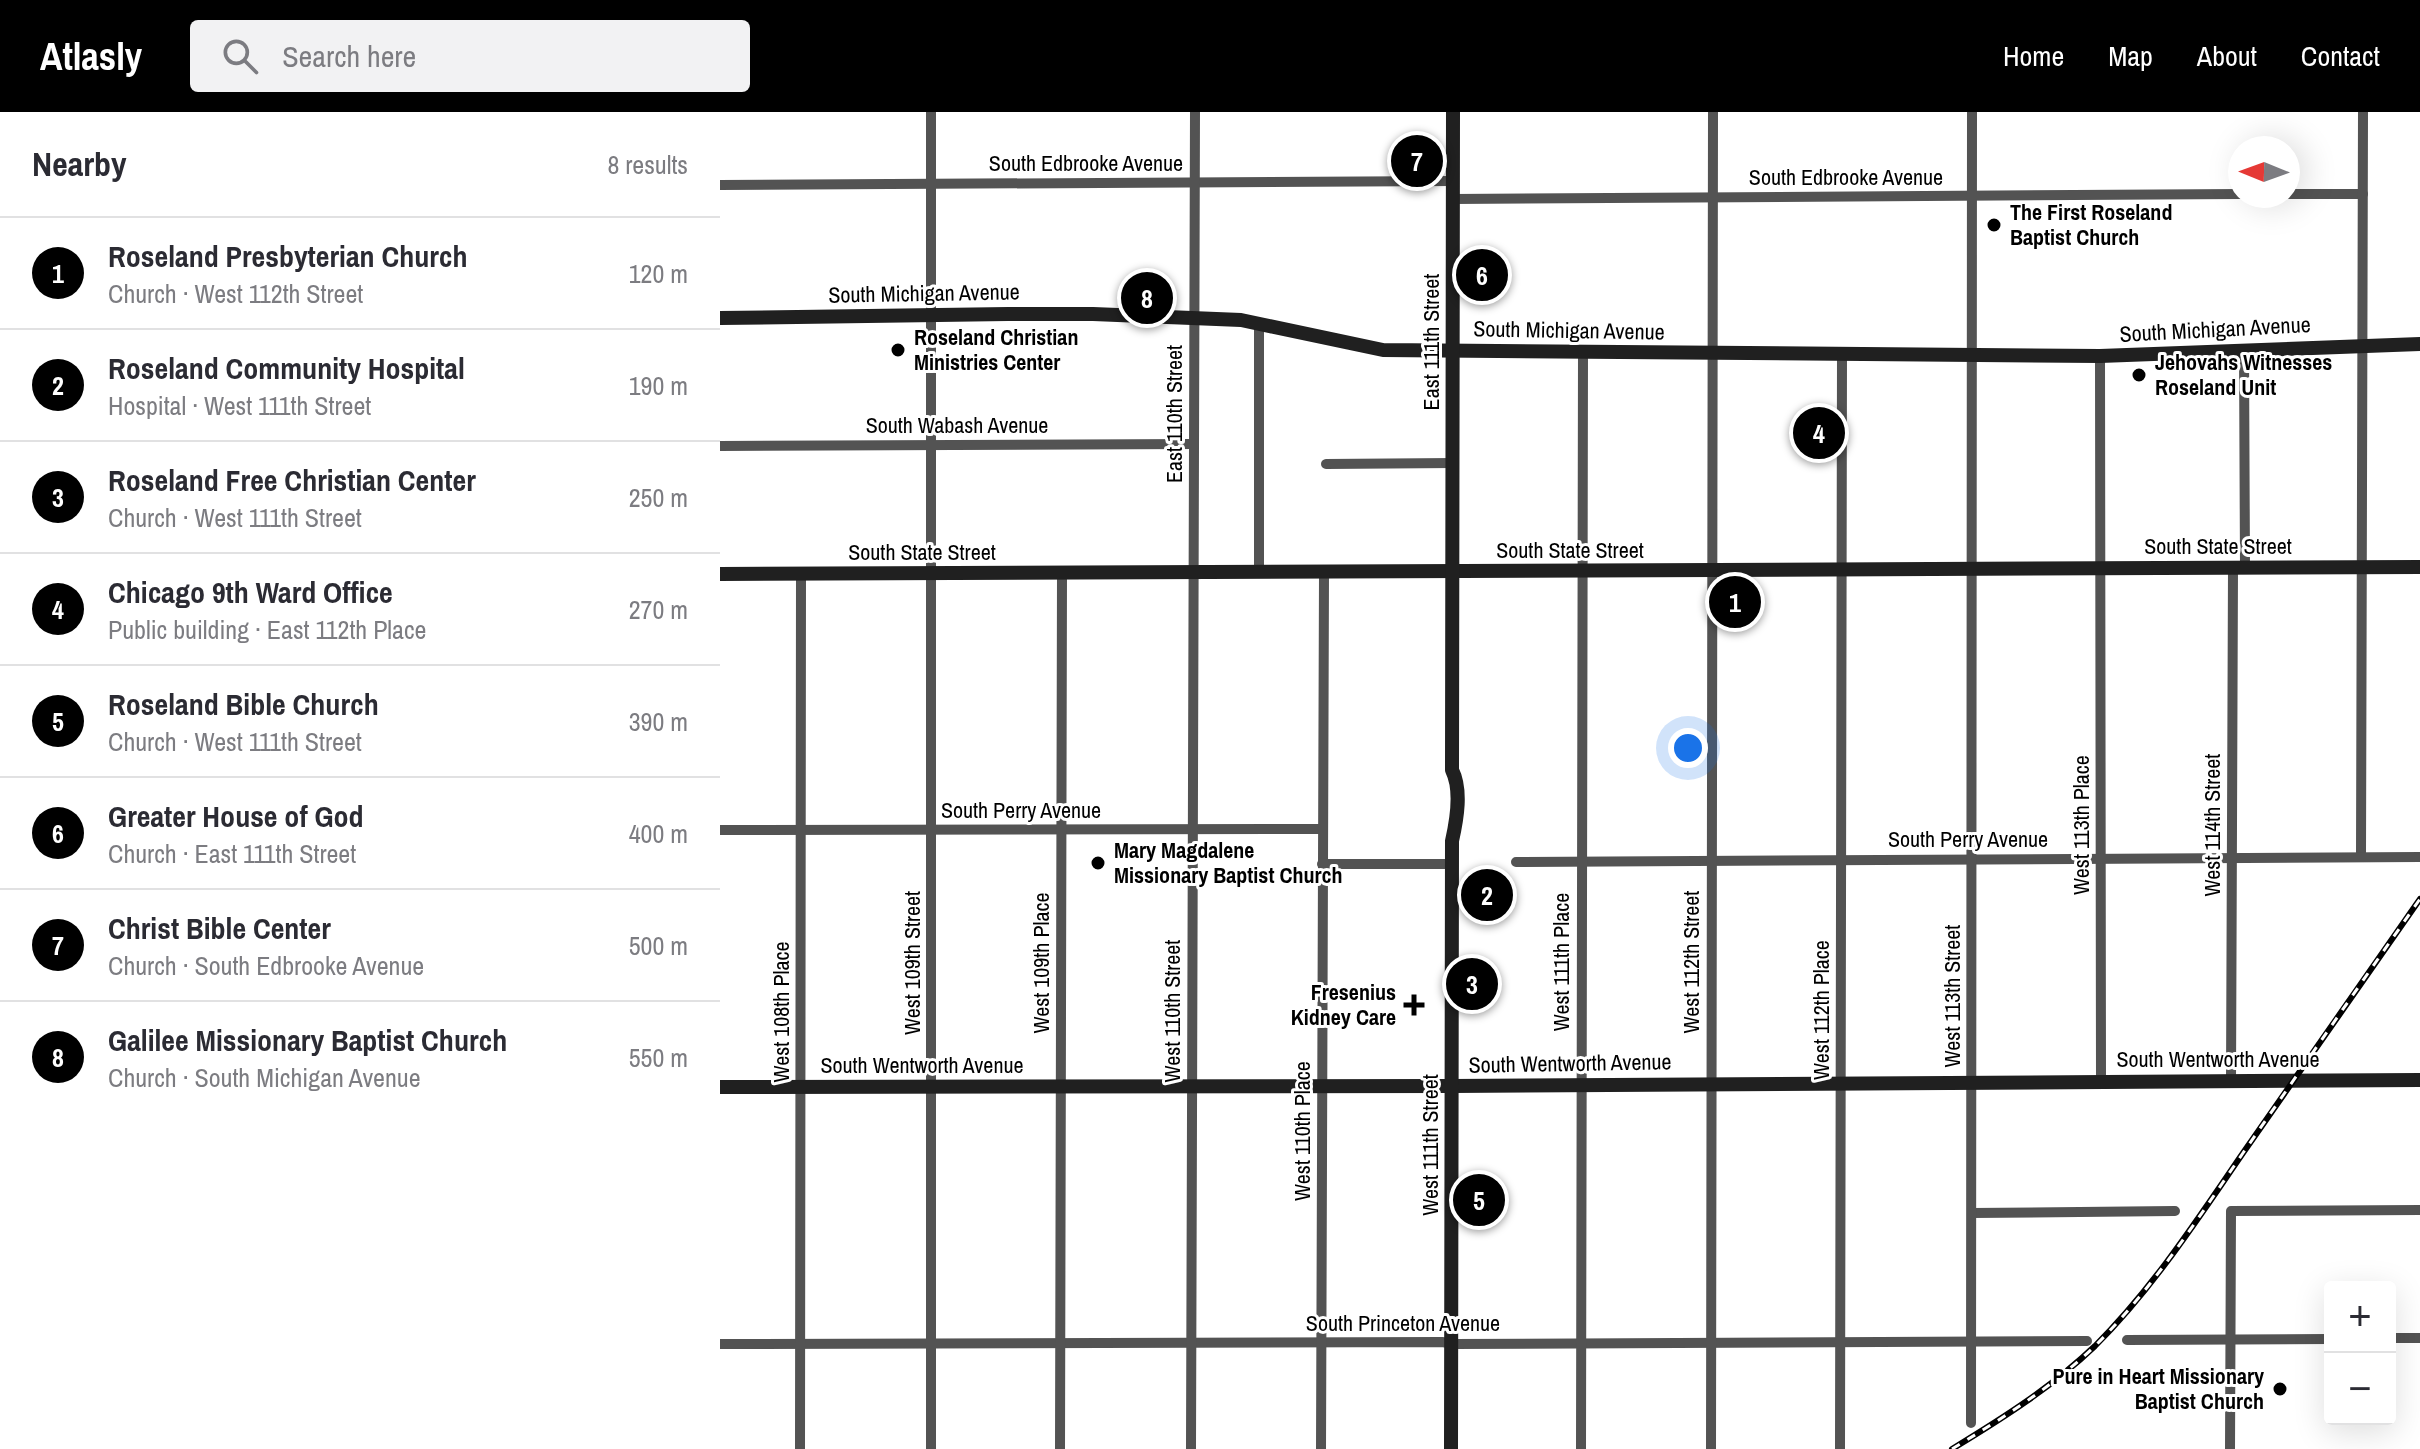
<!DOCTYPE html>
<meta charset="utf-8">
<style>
body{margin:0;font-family:"Archivo Narrow",sans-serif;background:#f2f2f3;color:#2b2b33}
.controls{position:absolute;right:24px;bottom:24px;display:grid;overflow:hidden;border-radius:8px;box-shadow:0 8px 32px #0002}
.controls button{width:72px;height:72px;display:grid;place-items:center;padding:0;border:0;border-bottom:2px solid #e1e1e2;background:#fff;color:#2b2b33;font:40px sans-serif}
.compass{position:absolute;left:1508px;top:24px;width:72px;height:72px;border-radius:50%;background:#fff;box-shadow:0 8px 32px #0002;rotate:271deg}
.you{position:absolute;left:968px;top:636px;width:28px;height:28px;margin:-20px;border:6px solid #fff;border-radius:50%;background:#1a73e8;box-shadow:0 0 0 12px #1a73e833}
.badge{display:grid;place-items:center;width:52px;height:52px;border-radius:50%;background:#000;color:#fff;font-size:26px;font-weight:700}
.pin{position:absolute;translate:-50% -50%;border:4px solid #fff;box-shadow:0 2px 8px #0006}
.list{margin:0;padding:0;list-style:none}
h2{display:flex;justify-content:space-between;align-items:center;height:104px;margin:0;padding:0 32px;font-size:34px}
h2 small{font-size:26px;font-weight:400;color:#7c7c81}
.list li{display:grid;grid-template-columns:52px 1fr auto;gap:24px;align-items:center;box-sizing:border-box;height:112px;padding:0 32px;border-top:2px solid #e1e1e2}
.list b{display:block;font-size:30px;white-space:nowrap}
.list p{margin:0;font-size:26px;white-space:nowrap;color:#7c7c81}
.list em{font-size:26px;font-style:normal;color:#7c7c81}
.icon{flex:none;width:44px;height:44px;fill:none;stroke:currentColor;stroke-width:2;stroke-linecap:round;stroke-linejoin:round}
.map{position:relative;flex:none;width:1700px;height:1337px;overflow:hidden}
header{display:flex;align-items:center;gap:48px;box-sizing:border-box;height:112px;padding:0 40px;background:#000;color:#fff}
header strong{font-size:38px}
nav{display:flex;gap:44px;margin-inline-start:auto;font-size:28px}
.search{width:560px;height:72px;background:#f2f2f3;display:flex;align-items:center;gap:20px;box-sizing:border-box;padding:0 28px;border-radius:8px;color:#7c7c81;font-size:30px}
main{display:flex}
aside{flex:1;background:#fff}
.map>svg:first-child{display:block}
</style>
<header>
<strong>Atlasly</strong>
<div class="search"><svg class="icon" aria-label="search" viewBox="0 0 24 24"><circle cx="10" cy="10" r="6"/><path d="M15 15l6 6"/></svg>Search here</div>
<nav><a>Home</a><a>Map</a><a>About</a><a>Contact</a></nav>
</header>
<main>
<aside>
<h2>Nearby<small>8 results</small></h2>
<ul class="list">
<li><span class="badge">1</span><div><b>Roseland Presbyterian Church</b><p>Church · West 112th Street</p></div><em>120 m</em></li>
<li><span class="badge">2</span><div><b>Roseland Community Hospital</b><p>Hospital · West 111th Street</p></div><em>190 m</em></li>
<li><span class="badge">3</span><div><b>Roseland Free Christian Center</b><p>Church · West 111th Street</p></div><em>250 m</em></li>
<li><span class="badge">4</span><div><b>Chicago 9th Ward Office</b><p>Public building · East 112th Place</p></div><em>270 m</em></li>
<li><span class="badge">5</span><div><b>Roseland Bible Church</b><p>Church · West 111th Street</p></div><em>390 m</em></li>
<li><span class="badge">6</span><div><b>Greater House of God</b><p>Church · East 111th Street</p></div><em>400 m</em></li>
<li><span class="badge">7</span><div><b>Christ Bible Center</b><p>Church · South Edbrooke Avenue</p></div><em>500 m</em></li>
<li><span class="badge">8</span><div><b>Galilee Missionary Baptist Church</b><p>Church · South Michigan Avenue</p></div><em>550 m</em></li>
</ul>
</aside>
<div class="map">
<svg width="1700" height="1337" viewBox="0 0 1700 1337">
<rect width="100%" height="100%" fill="#fff"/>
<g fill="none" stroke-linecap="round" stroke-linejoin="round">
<g stroke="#535353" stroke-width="10">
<path d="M0,73L733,69"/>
<path d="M1568,82H1643"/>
<path d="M733,87L1520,82"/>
<path d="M1524,238L1525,456"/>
<path d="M1380,244L1381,970"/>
<path d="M0,334L474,332"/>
<path d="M606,352L733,351"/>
<path d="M539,461V212"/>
<path d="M0,718L603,717"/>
<path d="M1641,745L1643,0"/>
<path d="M796,750L1700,745"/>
<path d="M602,752H732"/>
<path d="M1511,969L1513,456"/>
<path d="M1252,1101L1455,1099"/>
<path d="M1670,1226H1700"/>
<path d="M1407,1228L1610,1227"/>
<path d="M0,1232L722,1230L734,1232L1367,1229"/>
<path d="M1251,1311L1252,0"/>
<path d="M80,1337L81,462"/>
<path d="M211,1337V0"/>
<path d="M340,1337L342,461"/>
<path d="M471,1337L475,0"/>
<path d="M601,1337L604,461"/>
<path d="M861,1337L863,240"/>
<path d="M991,1337L993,0"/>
<path d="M1120,1337L1122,242"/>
<path d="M1510,1337L1511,1099L1700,1098"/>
</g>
<g stroke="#202020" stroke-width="14">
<path d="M0,206L288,202H373L521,208L663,238L1380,244L1700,232"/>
<path d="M0,462L1700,455"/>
<path d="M0,975L732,974L1700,968"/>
<path d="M731,1337L732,729C737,707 742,678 732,658L733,0"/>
</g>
<g stroke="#000" stroke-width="6">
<path id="rail" d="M1232,1337C1283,1306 1332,1275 1375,1234C1433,1176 1477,1108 1523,1041C1582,956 1641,871 1700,787"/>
</g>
<use href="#rail" stroke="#fff" stroke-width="3" stroke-dasharray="9" stroke-linecap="butt"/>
</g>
<g fill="#000" stroke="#fff" stroke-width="3">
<circle cx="1274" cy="113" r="8"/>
<circle cx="178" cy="238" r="8"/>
<circle cx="1419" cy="263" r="8"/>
<circle cx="378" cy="751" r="8"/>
<path d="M690 881h8v8h8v8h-8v8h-8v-8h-8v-8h8z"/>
<circle cx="1560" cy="1277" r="8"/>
</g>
<g text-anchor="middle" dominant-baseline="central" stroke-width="6" stroke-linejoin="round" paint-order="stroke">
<g font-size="22" fill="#000" stroke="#fff">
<text x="366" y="51">South Edbrooke Avenue</text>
<text x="1126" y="65">South Edbrooke Avenue</text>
<text transform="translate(204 181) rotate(-1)">South Michigan Avenue</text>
<text transform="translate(1495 217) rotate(-3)">South Michigan Avenue</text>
<text transform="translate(849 218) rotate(1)">South Michigan Avenue</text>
<text transform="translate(711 230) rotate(-90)">East 111th Street</text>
<text transform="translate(454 302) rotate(-90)">East 110th Street</text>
<text x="237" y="313">South Wabash Avenue</text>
<text x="1498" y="434">South State Street</text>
<text x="850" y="438">South State Street</text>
<text x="202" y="440">South State Street</text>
<text x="301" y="698">South Perry Avenue</text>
<text transform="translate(1361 713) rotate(-90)">West 113th Place</text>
<text transform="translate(1492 713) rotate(-90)">West 114th Street</text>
<text x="1248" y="727">South Perry Avenue</text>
<text transform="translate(841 850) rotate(-90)">West 111th Place</text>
<text transform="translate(971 850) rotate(-90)">West 112th Street</text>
<text transform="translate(192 851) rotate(-90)">West 109th Street</text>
<text transform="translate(321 851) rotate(-90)">West 109th Place</text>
<text transform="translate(1232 884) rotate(-90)">West 113th Street</text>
<text transform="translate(1101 898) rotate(-90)">West 112th Place</text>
<text transform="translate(452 899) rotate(-90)">West 110th Street</text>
<text transform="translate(61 900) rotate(-90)">West 108th Place</text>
<text x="1498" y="947">South Wentworth Avenue</text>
<text transform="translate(850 951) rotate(-1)">South Wentworth Avenue</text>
<text x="202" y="953">South Wentworth Avenue</text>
<text transform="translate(582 1019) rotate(-90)">West 110th Place</text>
<text transform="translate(710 1033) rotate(-90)">West 111th Street</text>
<text x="683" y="1211">South Princeton Avenue</text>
</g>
<g font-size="22" font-weight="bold" fill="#000" stroke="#fff" text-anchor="start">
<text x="1290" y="100">The First Roseland<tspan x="1290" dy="25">Baptist Church</tspan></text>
<text x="194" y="225">Roseland Christian<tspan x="194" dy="25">Ministries Center</tspan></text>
<text x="1435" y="250">Jehovahs Witnesses<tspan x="1435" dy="25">Roseland Unit</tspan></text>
<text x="394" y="738">Mary Magdalene<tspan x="394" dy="25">Missionary Baptist Church</tspan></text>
<text x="676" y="880" text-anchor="end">Fresenius<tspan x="676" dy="25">Kidney Care</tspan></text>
<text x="1544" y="1264" text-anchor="end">Pure in Heart Missionary<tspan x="1544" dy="25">Baptist Church</tspan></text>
</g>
</g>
</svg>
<div class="controls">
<button>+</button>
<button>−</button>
</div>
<svg class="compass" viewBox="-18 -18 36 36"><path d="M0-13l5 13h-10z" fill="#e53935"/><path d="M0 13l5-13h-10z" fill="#7c7c81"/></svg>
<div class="you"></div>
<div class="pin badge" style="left:1015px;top:490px">1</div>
<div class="pin badge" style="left:767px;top:783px">2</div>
<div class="pin badge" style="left:752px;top:872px">3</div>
<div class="pin badge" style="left:1099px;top:321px">4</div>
<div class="pin badge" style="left:759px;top:1088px">5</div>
<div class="pin badge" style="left:762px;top:163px">6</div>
<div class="pin badge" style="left:697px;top:49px">7</div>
<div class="pin badge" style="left:427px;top:186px">8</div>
</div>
</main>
